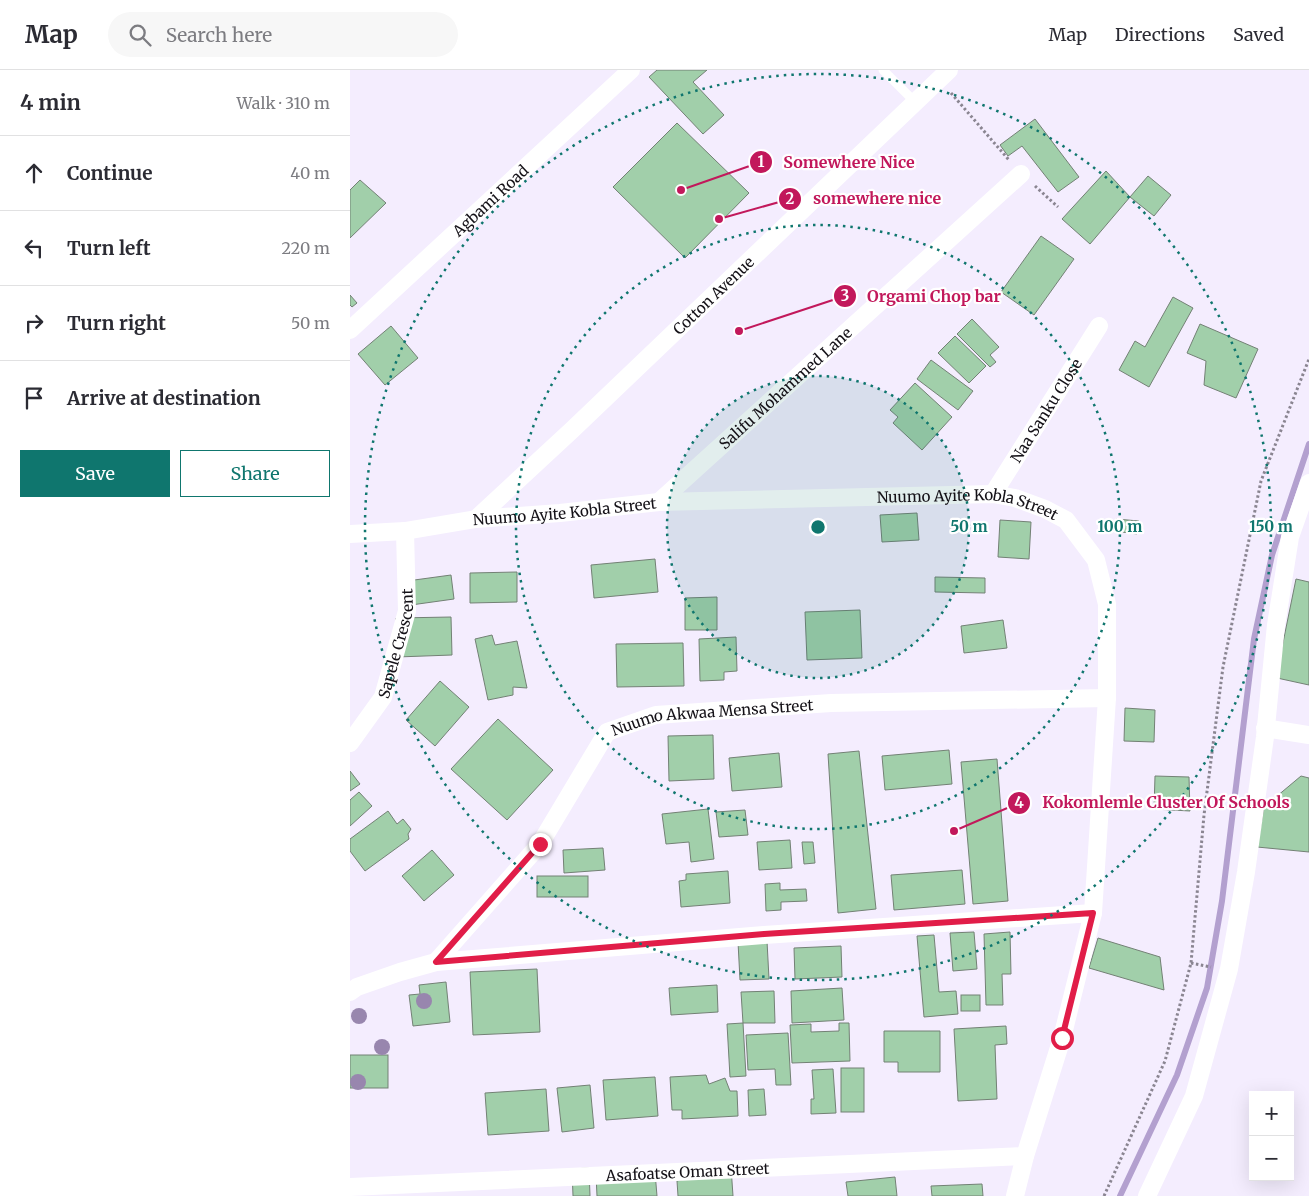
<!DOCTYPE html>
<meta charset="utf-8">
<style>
body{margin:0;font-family:Merriweather,serif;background:#f7f7f7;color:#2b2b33}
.controls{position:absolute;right:15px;bottom:15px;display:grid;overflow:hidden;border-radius:0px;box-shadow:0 5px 20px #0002}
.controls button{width:45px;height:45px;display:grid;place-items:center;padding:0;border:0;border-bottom:1px solid #e1e1e2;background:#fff;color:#2b2b33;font:25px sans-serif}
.stop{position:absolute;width:15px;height:15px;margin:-11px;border:4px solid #e11d48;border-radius:50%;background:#fff}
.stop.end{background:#e11d48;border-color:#fff;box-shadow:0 1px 5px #0008}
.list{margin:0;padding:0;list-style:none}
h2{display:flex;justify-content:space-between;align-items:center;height:65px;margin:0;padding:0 20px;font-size:21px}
h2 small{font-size:16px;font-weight:400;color:#7c7c81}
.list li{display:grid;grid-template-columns:32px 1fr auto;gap:15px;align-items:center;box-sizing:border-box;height:75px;padding:0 20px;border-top:1px solid #e1e1e2}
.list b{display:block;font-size:19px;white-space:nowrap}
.list em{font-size:16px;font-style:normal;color:#7c7c81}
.actions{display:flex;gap:10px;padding:15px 20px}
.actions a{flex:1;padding:11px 0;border:1px solid #0f766e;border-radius:0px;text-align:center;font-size:18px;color:#0f766e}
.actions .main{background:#0f766e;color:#fff}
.icon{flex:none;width:28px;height:28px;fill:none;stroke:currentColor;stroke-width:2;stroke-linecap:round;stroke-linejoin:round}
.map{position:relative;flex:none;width:959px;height:1126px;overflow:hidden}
header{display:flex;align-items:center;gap:30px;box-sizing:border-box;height:70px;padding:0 25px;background:#fff;border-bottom:1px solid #e1e1e2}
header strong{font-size:24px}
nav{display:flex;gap:28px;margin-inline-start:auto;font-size:18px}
.search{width:350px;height:45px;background:#f7f7f7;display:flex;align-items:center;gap:12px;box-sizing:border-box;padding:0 18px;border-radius:28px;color:#7c7c81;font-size:19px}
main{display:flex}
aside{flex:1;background:#fff}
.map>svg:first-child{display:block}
</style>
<header>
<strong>Map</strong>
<div class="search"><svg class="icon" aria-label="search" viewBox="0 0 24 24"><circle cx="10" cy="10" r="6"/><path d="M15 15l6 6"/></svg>Search here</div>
<nav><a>Map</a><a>Directions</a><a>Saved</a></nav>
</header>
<main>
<aside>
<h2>4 min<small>Walk · 310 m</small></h2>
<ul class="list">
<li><svg class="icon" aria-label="ahead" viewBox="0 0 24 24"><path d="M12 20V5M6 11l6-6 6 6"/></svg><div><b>Continue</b></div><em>40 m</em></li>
<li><svg class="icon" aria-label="left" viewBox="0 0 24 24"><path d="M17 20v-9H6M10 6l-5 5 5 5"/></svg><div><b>Turn left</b></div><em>220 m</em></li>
<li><svg class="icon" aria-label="right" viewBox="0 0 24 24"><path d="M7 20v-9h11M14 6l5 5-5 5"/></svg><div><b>Turn right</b></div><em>50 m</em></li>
<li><svg class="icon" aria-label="arrive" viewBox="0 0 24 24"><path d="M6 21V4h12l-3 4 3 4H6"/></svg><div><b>Arrive at destination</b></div></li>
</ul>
<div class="actions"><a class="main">Save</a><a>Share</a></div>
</aside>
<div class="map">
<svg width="959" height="1126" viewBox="0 0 959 1126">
<rect width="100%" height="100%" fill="#f4edfe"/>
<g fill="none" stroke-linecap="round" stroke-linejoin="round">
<path stroke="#b3a0cf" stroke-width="6" d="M770,1126L827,1005L857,918L872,831L904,569L922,485L959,374"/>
</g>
<g fill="#a1cfaa" stroke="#738175">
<path d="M307,0H357L343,12L374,45L353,64L299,7Z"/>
<path d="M685,49L729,107L708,122L672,76L658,86L650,75Z"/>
<path d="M327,53L399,123L335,188L263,117Z"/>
<path d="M756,101L780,127L740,174L712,149Z"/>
<path d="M798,106L821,125L804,146L780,127Z"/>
<path d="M10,110L36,133L0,168V120Z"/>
<path d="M691,166L724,189L684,245L651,222Z"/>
<path d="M0,225L7,233L2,237L0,235Z"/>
<path d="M823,227L843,238L799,317L769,300L785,271L795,277Z"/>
<path d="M622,249L649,277L640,285L646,292L640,297L607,264Z"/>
<path d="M850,254L908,279L886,328L854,315L856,291L837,283Z"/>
<path d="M41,256L68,288L35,315L8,284Z"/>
<path d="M605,266L636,296L619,313L588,283Z"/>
<path d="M581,290L623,321L608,340L567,309Z"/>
<path d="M565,313L602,347L572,380L543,353L548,347L540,340Z"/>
<path d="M567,443L569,470L532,472L530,445Z"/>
<path d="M766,449L789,451L787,464L764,461Z"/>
<path d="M650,450L681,452L679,489L648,487Z"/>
<path d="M305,489L308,522L244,528L241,495Z"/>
<path d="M167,502V532L120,533V503Z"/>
<path d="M101,505L104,529L61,535L57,511Z"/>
<path d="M585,507L635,508V523L585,522Z"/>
<path d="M946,509L959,512V615L927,608V602Z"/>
<path d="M367,527V560H335V528Z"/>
<path d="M510,540L512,588L457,590L455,542Z"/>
<path d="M101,547L102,585L47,587L46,548Z"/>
<path d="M653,550L657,578L614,583L611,556Z"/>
<path d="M142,565L145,575L167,571L177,618L163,617V625L138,630L125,569Z"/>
<path d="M386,567L387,601L374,602V610L350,611L349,569Z"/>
<path d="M333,573L334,616L267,617L266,574Z"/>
<path d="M90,611L119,637L85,676L56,650Z"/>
<path d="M775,638L805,640L804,672L774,671Z"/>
<path d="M148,649L203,700L157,750L101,699Z"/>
<path d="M363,665L364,709L319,711L318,666Z"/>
<path d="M599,680L602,714L535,720L532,686Z"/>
<path d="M509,681L526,839L488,843L478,684Z"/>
<path d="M429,683L432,717L382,721L379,688Z"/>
<path d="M647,689L658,831L623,834L611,692Z"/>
<path d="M0,701L10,714L0,721Z"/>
<path d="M805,706L839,707L840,741L804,739Z"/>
<path d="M951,706L959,708V782L907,777L914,737Z"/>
<path d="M9,722L22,736L0,756V730Z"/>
<path d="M358,739L364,789L341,792L339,772L316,774L312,744Z"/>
<path d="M395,740L398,765L369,767L366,742Z"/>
<path d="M38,741L47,754L53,749L61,759L58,764L59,769L15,801L0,781V769Z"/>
<path d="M440,770L442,798L409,800L407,772Z"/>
<path d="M452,772H463L465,793L454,794Z"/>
<path d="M253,778L255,800L214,803L213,780Z"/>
<path d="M82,780L104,805L74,831L52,806Z"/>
<path d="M612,800L615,834L544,840L541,805Z"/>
<path d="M378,801L380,833L331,837L329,811L336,810V804Z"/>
<rect x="187" y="806" width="51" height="21"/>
<path d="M430,813V820L456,819L457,831L431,832V840L416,841L415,814Z"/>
<path d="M624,862L627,899L603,901L600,863Z"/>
<path d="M660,862L661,904H652L653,935H636L634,864Z"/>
<path d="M584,865L589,922L606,921L608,944L574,947L567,866Z"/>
<path d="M748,868L810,887L814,920L739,898Z"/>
<path d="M417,871L419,909L390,910L388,872Z"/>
<path d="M491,876L492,907L445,909L444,878Z"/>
<path d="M187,899L190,962L123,965L120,902Z"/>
<path d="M96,912L100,952L63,956L59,925L70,924L69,915Z"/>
<path d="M367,915L368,942L321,945L319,918Z"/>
<path d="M492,918L494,950L442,953L441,921Z"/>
<path d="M424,921L425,953H393L391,922Z"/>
<rect x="611" y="925" width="19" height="16"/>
<path d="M393,953L396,1006L380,1007L377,954Z"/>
<path d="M489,953H499L500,991L442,993L440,955L461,954V962L489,961Z"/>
<path d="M656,956L657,974L645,975L647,1029L608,1031L604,959Z"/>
<path d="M534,961H590V1002H548V992H534Z"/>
<path d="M438,963L441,1015H426L425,999L398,1000L396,965Z"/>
<rect x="0" y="985" width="38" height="33"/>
<rect x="491" y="998" width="23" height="44"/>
<path d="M483,999L486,1043L461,1044V1029H464L462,1000Z"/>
<path d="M356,1005L359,1014L375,1008L380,1021H387L388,1046L332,1049V1040H322L320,1007Z"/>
<path d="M305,1007L308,1046L256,1050L253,1010Z"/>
<path d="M240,1015L244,1058L212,1062L207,1018Z"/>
<path d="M196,1019L199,1061L138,1065L135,1023Z"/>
<path d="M414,1019L416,1045L399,1046L398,1020Z"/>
<path d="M381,1097L383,1126H328L327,1111Z"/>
<path d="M239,1098L240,1126H223L222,1099Z"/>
<path d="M305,1102L307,1126H247L246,1105Z"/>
<path d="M545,1107L547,1126H498L496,1112Z"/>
<path d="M632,1114L633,1126H582L581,1116Z"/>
</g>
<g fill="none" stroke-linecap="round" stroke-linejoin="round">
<g stroke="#8a8591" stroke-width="3" stroke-dasharray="2.5 2.5" stroke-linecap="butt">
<path d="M601,23L659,90"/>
<path d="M685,116L708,137"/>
<path d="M841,893L861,897"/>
<path d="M754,1126L815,991L841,893L854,745L873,597L911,411L959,289"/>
</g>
<path stroke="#fff" stroke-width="9" d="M533,0L566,33"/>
<g stroke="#fff" stroke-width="18">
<path id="s1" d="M0,260L281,0"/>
<path id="s2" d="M643,424L749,256"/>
<path id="s3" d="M309,432L671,104"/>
<path id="s4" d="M126,449L222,360L599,0"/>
<path id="s5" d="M0,464L55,461L126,449L210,443L309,432L643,424L665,428L695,439L716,450L746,490L757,534V628L743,843L712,968L675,1086L665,1126"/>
<path d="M915,658L959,665"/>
<path id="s6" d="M0,673L33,627L57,541L55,461"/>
<path id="s7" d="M86,892L190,774L257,662L306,645L481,633L757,628"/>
<path d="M0,922L7,917L50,902L86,892L414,865L743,843"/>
<path id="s8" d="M0,1117L675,1086"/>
<path d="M797,1126L844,1026L879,899L896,802L915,667L926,555L940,467L959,413"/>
</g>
</g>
<g fill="#9886ae">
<circle cx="74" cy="931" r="8"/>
<circle cx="9" cy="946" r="8"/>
<circle cx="32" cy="977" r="8"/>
<circle cx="8" cy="1012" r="8"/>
</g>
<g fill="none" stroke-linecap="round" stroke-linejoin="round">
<path stroke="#e11d48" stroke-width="6" d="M190,774L86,892L414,864L743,843L712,968"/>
</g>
<circle cx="468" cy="457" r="151" fill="#0f766e" fill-opacity=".12"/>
<g fill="none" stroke="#0f766e" stroke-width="2.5" stroke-dasharray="2.5 5">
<circle cx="468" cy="457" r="151"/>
<circle cx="468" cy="457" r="302"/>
<circle cx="468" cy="457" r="453"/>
</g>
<g text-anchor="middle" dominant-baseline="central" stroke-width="4.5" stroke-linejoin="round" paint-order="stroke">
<g font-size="15" fill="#141117" stroke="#fff">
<text stroke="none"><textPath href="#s1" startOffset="191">Agbami Road</textPath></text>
<text stroke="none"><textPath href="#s4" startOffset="326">Cotton Avenue</textPath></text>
<text stroke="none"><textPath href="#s3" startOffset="170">Salifu Mohammed Lane</textPath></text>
<text stroke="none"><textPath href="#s2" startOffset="99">Naa Sanku Close</textPath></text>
<text stroke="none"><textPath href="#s5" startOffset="621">Nuumo Ayite Kobla Street</textPath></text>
<text stroke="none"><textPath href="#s5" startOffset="216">Nuumo Ayite Kobla Street</textPath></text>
<text stroke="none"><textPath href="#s6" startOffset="112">Sapele Crescent</textPath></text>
<text stroke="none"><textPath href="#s7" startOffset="395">Nuumo Akwaa Mensa Street</textPath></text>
<text stroke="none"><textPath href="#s8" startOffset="338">Asafoatse Oman Street</textPath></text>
</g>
</g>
<circle cx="468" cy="457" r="8" fill="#0f766e" stroke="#fff" stroke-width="2.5"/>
<g font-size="15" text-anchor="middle" font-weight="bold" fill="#0f766e" stroke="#fff" stroke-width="4.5" stroke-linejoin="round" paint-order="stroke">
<text x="619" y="462">50 m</text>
<text x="770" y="462">100 m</text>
<text x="921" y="462">150 m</text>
</g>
<path fill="none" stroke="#c2185b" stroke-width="2" d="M331 120L411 92M369 149L440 129M389 261L495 226M604 761L669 733"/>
<g fill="#c2185b" stroke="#fff" stroke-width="2">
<circle cx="331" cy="120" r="5"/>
<circle cx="369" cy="149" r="5"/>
<circle cx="389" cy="261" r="5"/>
<circle cx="604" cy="761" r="5"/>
<circle cx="411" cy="92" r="12"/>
<circle cx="440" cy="129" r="12"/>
<circle cx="495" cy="226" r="12"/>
<circle cx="669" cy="733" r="12"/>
</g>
<g font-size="15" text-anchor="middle" font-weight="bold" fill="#fff">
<text x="411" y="97">1</text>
<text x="440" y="134">2</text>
<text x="495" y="231">3</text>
<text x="669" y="738">4</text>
</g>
<g font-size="16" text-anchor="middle" font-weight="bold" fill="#c2185b" stroke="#fff" stroke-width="4.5" stroke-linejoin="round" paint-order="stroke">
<text x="499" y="98">Somewhere Nice</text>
<text x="527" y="134">somewhere nice</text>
<text x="584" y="232">Orgami Chop bar</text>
<text x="816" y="738">Kokomlemle Cluster Of Schools</text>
</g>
</svg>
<div class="controls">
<button>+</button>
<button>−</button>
</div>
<div class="stop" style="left:712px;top:968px"></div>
<div class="stop end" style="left:190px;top:774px"></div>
</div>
</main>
